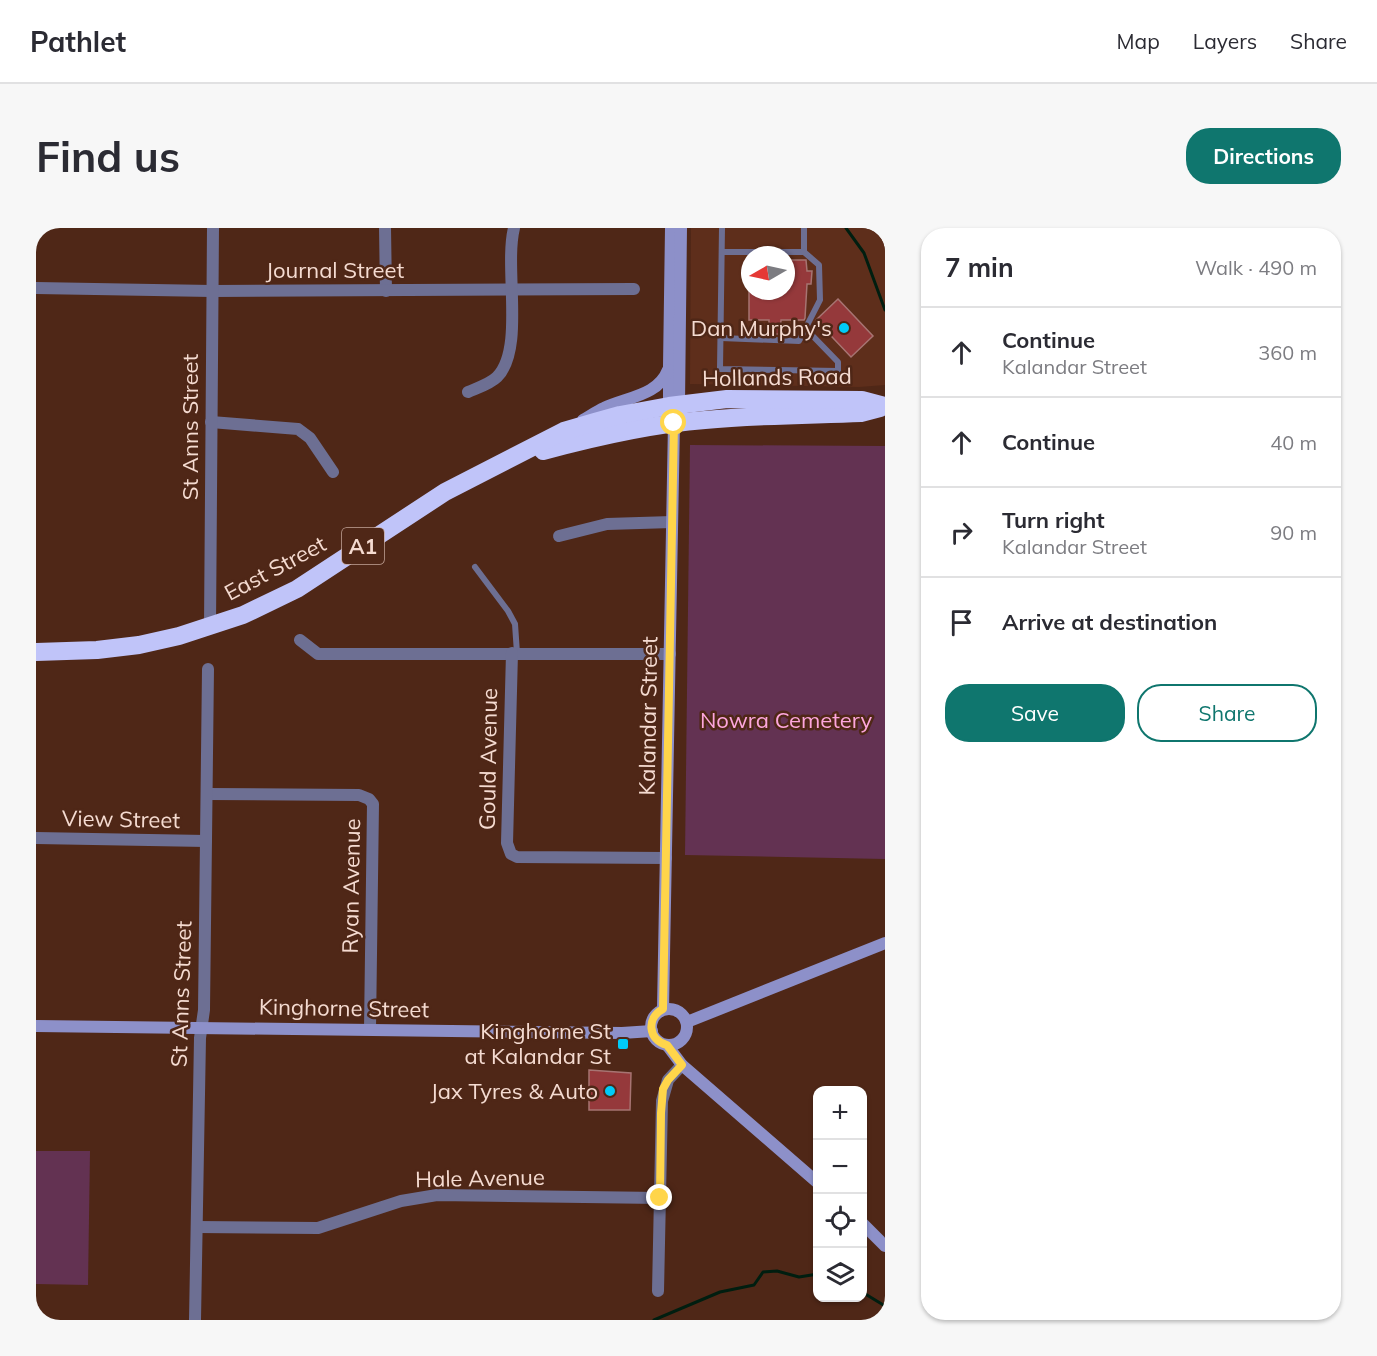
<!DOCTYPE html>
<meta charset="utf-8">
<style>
body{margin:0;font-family:Mulish,sans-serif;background:#f7f7f7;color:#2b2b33}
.controls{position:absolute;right:18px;bottom:18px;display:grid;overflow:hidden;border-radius:12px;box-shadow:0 2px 4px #0004}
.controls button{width:54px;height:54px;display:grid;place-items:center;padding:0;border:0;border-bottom:2px solid #e1e1e2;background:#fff;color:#2b2b33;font:30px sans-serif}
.compass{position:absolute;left:705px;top:18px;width:54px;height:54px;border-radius:50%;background:#fff;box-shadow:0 2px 4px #0004;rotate:261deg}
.stop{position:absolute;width:18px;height:18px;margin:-14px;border:4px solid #ffd54a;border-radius:50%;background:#fff}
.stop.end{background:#ffd54a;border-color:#fff;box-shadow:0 2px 6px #0008}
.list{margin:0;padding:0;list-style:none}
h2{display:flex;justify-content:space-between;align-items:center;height:78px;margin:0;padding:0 24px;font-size:26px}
h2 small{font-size:20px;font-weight:400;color:#7c7c81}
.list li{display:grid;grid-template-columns:39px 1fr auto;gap:18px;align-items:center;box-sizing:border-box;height:90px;padding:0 24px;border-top:2px solid #e1e1e2}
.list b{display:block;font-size:22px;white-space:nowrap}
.list p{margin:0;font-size:20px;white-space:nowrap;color:#7c7c81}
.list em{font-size:20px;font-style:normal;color:#7c7c81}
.actions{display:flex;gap:12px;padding:18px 24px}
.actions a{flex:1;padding:14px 0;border:2px solid #0f766e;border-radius:24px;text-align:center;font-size:21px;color:#0f766e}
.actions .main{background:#0f766e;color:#fff}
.icon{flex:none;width:33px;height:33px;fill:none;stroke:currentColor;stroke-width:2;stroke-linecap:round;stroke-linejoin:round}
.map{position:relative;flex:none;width:849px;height:1092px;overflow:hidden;border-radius:24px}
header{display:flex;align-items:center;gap:36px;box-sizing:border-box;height:84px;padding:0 30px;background:#fff;border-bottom:2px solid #e1e1e2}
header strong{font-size:28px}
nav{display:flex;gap:33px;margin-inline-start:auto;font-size:21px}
.intro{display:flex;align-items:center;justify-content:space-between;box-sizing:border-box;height:144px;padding:0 36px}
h1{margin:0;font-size:42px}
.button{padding:15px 27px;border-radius:24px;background:#0f766e;color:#fff;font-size:21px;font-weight:700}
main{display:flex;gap:36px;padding:0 36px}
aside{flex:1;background:#fff;border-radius:24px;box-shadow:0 2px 4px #0004}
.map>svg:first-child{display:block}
</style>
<header>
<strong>Pathlet</strong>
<nav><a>Map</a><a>Layers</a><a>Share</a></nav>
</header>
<div class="intro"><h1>Find us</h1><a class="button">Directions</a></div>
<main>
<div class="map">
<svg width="849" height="1092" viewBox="0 0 849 1092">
<rect width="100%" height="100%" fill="#4f2717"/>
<path fill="#5e2e1b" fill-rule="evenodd" d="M655,0H849V157L823,159L654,156ZM714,27H750V63H714Z"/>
<g fill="#633252">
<path d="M654,217L849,218V631L649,627Z"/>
<path d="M0,923H54L52,1057L0,1056Z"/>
</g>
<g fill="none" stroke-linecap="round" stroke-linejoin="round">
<g stroke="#001e10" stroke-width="3">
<path d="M810,0L828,25L849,82"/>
<path d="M826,1064L849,1078"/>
<path d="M618,1092L684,1064L718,1057L727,1044L741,1043L763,1049L782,1046"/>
</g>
</g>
<g fill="#95393b" stroke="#a77472" stroke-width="1.5">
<path d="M750,32H770L771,43H776L775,56H771L769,90L768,92H745L744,106H733V92H713V63H750Z"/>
<path d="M802,71L837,108L815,129L780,92Z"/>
<path d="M553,842L595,845L594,882H553Z"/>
</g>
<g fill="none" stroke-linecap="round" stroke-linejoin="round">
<g stroke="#6d6f93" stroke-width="6">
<path d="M686,0L684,141L802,143V134L770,101"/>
<path d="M686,24H768V0"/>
<path d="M685,110L763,113L784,72L783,37L768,24"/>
<path d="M439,339L472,383L479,396L481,425"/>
</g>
<g stroke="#6d6f93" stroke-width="12">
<path d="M349,0L350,63"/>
<path d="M0,60L176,63L598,61"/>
<path d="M432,164C441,160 454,156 461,149C489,121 468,40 478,0"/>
<path d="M175,194L262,201L274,210L297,244"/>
<path d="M523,308L571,296L636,294"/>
<path d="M174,399L177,0"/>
<path d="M264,412L282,426H634"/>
<path d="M476,425L471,615L475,626L481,629L630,630"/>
<path d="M171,566L323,567L333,571L337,576L334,801"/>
<path d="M0,610L170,613"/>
<path d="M161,999L282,1000L365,973L401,967L624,970"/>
<path d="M622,1063L626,873L632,852L646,837"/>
<path d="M159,1092L164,810L168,782L172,441"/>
</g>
<g stroke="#8d90c9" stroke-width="12">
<path d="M635,0L633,138V178L635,185"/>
<path d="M547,192C554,188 561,183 568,180C591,169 622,168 632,142"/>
<circle cx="633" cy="799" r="18"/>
<path d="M627,781L638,195L643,176L645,0"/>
<path d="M651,794L849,715"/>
<path d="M0,798L586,805L616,803"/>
<path d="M631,817L646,837L782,955"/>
<path d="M826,995L849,1018"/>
</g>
<g stroke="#c0c4f9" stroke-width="18">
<path d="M507,223C559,209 615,196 669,192C721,187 773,187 825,185L844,180"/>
<path d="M0,424L61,422L103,417L143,408L207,387L261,361L409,264L528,203L559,194L584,187L633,178L691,171L826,172L849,178"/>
</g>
</g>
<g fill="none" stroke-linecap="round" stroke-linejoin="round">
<path stroke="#ffd54a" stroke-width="8" d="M624,970L625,885L627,861L632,852L646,837L631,817C612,812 610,790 627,781L638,195"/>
</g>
<g fill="#00cbf8" stroke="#4f2717" stroke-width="2">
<circle cx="808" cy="100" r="6"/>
<rect x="581" y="810" width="12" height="12" rx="3"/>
<circle cx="574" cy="863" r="6"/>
</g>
<g text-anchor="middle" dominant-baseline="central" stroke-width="5" stroke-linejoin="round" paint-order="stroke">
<rect fill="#4f2717" stroke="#c3a599" stroke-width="1.5" x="306" y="300" width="42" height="36" rx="4.5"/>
<g font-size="21" font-weight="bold" fill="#f5dbd1">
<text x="327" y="318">A1</text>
</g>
<g font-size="22" fill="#f5dbd1" stroke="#4f2717">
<text x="299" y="42">Journal Street</text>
<text transform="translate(741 149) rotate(-1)">Hollands Road</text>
<text transform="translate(154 199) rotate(-90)">St Anns Street</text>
<text transform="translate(239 340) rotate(-28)">East Street</text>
<text transform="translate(612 488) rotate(-89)">Kalandar Street</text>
<text transform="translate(452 531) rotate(-89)">Gould Avenue</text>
<text transform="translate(85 591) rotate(1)">View Street</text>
<text transform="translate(315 658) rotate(-89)">Ryan Avenue</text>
<text transform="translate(145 766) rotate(-88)">St Anns Street</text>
<text transform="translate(308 780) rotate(1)">Kinghorne Street</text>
<text transform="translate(444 950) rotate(-1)">Hale Avenue</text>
</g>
<g font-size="22" fill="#f5dbd1" stroke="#4f2717" text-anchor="end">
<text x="796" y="100">Dan Murphy's</text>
<text x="575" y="803">Kinghorne St<tspan x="575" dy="25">at Kalandar St</tspan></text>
<text x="562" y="863">Jax Tyres &amp; Auto</text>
</g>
<g font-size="22" fill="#fda6dd" stroke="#4f2717">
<text x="750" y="492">Nowra Cemetery</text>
</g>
</g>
</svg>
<div class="controls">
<button>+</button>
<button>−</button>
<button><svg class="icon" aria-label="locate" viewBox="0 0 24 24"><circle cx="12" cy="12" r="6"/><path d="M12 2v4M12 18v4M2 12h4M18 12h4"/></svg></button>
<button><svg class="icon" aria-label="layers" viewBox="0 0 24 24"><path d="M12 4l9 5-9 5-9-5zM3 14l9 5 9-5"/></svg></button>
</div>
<svg class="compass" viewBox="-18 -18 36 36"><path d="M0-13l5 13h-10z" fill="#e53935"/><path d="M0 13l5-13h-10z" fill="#7c7c81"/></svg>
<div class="stop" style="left:638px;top:195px"></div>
<div class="stop end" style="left:624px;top:970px"></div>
</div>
<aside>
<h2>7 min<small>Walk · 490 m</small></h2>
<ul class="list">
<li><svg class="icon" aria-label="ahead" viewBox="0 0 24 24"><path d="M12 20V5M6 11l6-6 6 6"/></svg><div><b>Continue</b><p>Kalandar Street</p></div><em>360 m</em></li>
<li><svg class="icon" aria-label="ahead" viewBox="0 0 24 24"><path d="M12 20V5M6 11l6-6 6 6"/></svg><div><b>Continue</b></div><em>40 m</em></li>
<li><svg class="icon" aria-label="right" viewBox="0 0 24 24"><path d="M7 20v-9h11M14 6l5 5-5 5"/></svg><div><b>Turn right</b><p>Kalandar Street</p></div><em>90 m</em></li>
<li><svg class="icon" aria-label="arrive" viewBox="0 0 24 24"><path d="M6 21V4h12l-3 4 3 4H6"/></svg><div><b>Arrive at destination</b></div></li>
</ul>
<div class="actions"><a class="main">Save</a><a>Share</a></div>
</aside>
</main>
